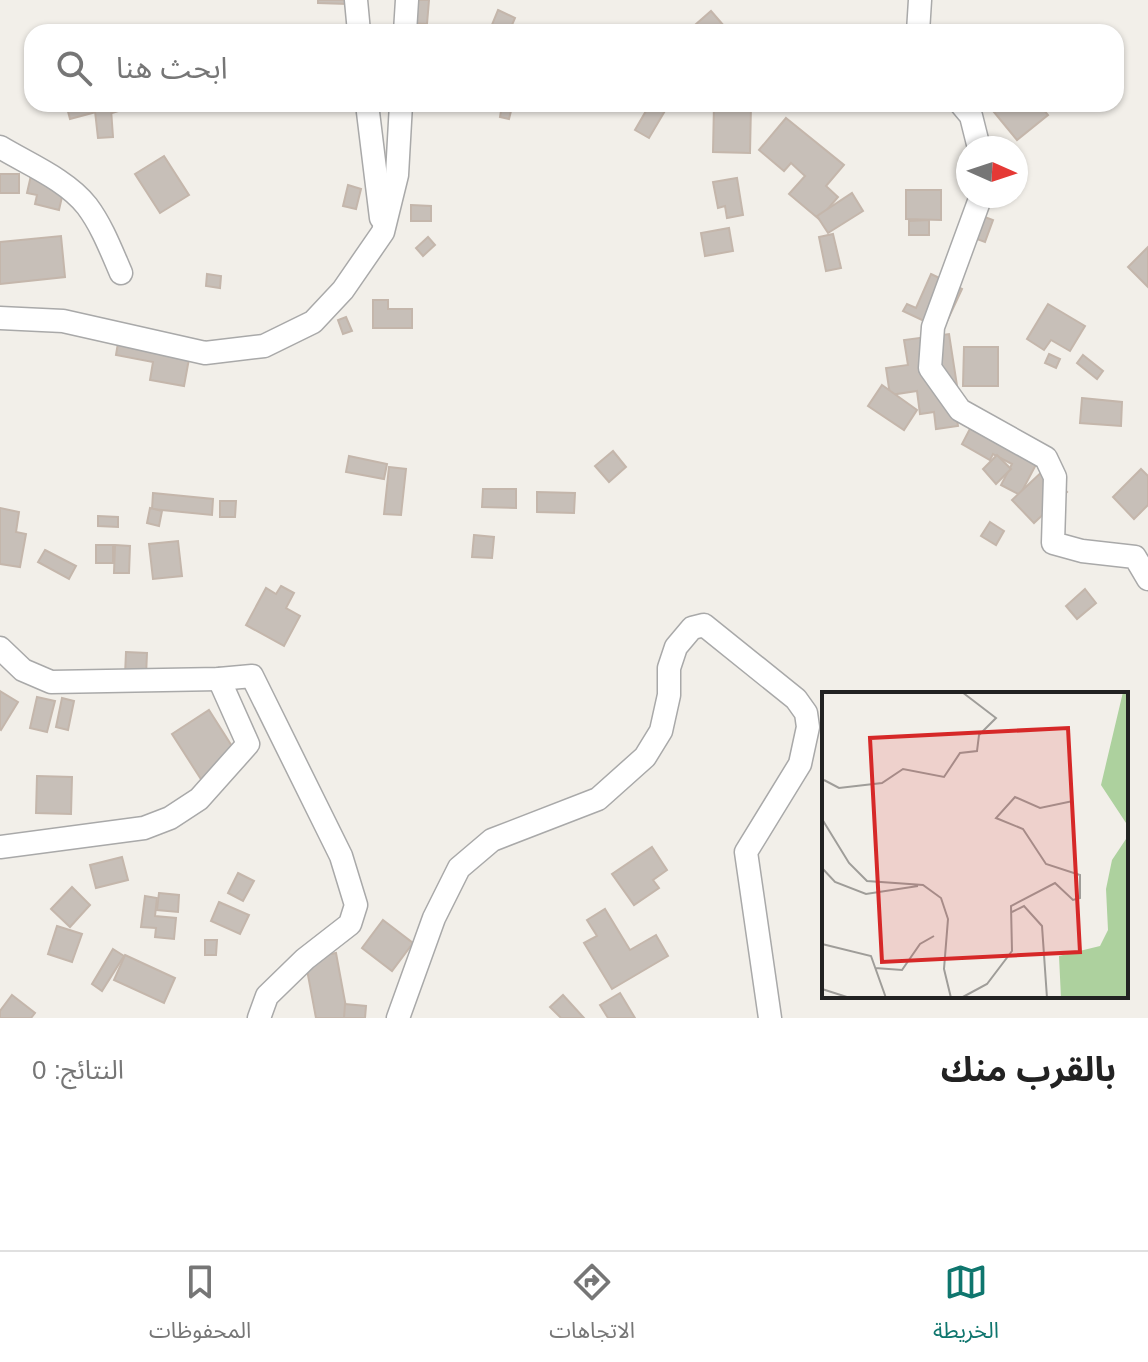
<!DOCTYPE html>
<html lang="ar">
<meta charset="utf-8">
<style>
body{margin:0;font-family:Helvetica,"Noto Sans Arabic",sans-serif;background:#f6f6f6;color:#222;direction:rtl}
.compass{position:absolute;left:956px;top:136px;width:72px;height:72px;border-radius:50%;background:#fff;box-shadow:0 2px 6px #0004;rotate:93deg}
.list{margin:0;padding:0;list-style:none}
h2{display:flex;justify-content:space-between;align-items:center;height:104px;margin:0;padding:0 32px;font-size:34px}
h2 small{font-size:26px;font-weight:400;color:#767676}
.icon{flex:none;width:44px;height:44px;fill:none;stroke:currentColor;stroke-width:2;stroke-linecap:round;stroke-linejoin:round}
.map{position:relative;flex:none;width:1148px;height:1018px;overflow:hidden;direction:ltr}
.search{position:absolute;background:#fff;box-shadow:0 2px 6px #0004;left:24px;right:24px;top:24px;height:88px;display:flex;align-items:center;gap:20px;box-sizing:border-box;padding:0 28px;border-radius:24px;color:#767676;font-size:30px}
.sheet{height:232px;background:#fff}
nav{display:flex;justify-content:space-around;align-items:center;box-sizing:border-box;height:112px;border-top:2px solid #e0e0e0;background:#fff;font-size:22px;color:#767676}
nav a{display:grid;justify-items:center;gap:4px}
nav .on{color:#0f766e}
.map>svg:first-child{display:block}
</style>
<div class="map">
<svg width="1148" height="1018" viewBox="0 0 1148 1018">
<rect width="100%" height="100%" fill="#f2efe9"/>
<g fill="#c7bfb8" stroke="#c4b6ab" stroke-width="2">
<path d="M318,0H347V4L318,3Z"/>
<path d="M410,0H429L427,24L409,23Z"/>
<path d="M498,10L515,18L509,32H489Z"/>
<path d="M711,11L724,26L717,32H687Z"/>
<path d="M66,104H93L96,112L70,119Z"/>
<path d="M109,104H141L112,113Z"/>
<path d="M650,104H669L649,138L635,130Z"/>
<path d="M714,104L751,105L750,153L713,152Z"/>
<path d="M991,104H1039L1048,115L1017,140L989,106Z"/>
<path d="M502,105L512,107L509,119L500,117Z"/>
<path d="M111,109L113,137L98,138L95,111Z"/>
<path d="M786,118L844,165L826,186L838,197L819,219L789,194L805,176L791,163L784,171L759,150Z"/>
<path d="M164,156L189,195L160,213L135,174Z"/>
<path d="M32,171L66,179L59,210L35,204L37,195L27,193Z"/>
<rect x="0" y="174" width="19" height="19"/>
<path d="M737,178L743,215L727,218L725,206L718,208L713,182Z"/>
<path d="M348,185L361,189L356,209L343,206Z"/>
<path d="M906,190H941V220L906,219Z"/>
<path d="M852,193L863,211L828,233L817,216Z"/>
<path d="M411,205L431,206V221H411Z"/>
<path d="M982,216L993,220L985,242L974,238Z"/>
<path d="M929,220V235H909V221Z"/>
<path d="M729,228L733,251L705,256L701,233Z"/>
<path d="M833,234L841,268L826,271L819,237Z"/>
<path d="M61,236L65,277L0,284V242Z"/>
<path d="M428,237L435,245L423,256L416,248Z"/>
<path d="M1148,247V287L1128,267Z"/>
<path d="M207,274L221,276L220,288L206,286Z"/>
<path d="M931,274L962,289L943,330L903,311L907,304L916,308Z"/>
<path d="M373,300H388V309H412V328H373Z"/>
<path d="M1048,304L1085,326L1070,351L1051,340L1044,350L1027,339Z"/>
<path d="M346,317L352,331L343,334L338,320Z"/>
<path d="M949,334L960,405L955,406L958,426L936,429L934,412L920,414L917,391L890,395L886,368L908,365L904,340Z"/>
<path d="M119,337L189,359L184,386L150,380L153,362L116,355Z"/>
<path d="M964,347H998V386H963Z"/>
<path d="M1049,354L1060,359L1056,368L1045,363Z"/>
<path d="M1083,355L1103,371L1097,379L1077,363Z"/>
<path d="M882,385L917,410L904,430L868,406Z"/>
<path d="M1082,398L1122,402L1121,426L1080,423Z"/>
<path d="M974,421L1040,457L1020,495L1001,485L1012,464L993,454L990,460L962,444Z"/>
<path d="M613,451L626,467L609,482L595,466Z"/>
<path d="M997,455L1011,469L996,484L983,469Z"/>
<path d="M349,456L387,464L384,479L346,472Z"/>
<path d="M389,467L406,469L401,515L384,514Z"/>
<path d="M1045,469L1067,492L1034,523L1012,500Z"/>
<path d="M1141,469L1148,476V505L1134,519L1113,497Z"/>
<path d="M483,489H516V508L482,507Z"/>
<path d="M537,492L575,493L574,513L537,512Z"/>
<path d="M153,493L213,499L212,515L152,509Z"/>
<path d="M220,501H236L235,517H220Z"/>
<path d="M0,508L19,512L16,532L26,534L20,567L0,564Z"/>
<path d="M150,508L162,511L159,526L147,523Z"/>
<path d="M98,516L118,517V527L98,526Z"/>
<path d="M990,522L1004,531L996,545L981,536Z"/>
<path d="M474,535L494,537L492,558L472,557Z"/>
<path d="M178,541L182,576L153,579L149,544Z"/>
<rect x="96" y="545" width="17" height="18"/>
<path d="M115,545L130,546L129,573H114Z"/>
<path d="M45,550L76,566L69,579L38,562Z"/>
<path d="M281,586L294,593L286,608L300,616L284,646L246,625L266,588L276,594Z"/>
<path d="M1085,589L1096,603L1077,619L1066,606Z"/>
<path d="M126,652L147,653L146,676L125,675Z"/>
<path d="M0,691L18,702L1,730L0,729Z"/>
<path d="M37,697L55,701L47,732L30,728Z"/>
<path d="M62,698L74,701L68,730L56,727Z"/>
<path d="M209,710L235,751L204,784L172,734Z"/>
<path d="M37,776L72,777L71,814L36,813Z"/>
<path d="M652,847L667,870L653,880L659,888L634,905L612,874Z"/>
<path d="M122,857L128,880L96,888L90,865Z"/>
<path d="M238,873L254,881L243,901L228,893Z"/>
<path d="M72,887L90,905L70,927L51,909Z"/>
<path d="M159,893L179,895L178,912L157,910Z"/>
<path d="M145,896L157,898L155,916L176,918L174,939L155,937L156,928L141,927Z"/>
<path d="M219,902L249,915L240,934L211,921Z"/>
<path d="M605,909L630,950L656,935L668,956L612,989L584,943L597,936L587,920Z"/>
<path d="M383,920L413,943L392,971L362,948Z"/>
<path d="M57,926L82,934L72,962L48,954Z"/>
<path d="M205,940H217L216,955H205Z"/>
<path d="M113,949L124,956L102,991L92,984Z"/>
<path d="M336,953L348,1018H316L305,959Z"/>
<path d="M125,955L175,978L164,1003L114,980Z"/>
<path d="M620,993L635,1018H608L600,1005Z"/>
<path d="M12,995L35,1013L31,1018H0V1011Z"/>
<path d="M563,995L584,1018H561L550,1007Z"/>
<path d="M345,1004L366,1006L365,1018H344Z"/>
</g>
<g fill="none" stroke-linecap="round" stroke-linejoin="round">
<g stroke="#a9a9a9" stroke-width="25">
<g id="minor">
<path d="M356,0L359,32"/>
<path d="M405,32L407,0"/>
<path d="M918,32L920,0"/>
<path d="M367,104L381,218"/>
<path d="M961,104L971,116L979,148"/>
<path d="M0,147C28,164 67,180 87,206C102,226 111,250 121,273"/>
<path d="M981,196L933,327L930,368L960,410L1046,458L1055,477L1053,543L1082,551L1135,557L1148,579"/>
<path d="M0,318L63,321L205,353L264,346L313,322L343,290L383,232L397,175L401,104"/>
<path d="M0,648L23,670L51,682L219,679L252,676L341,856L356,905L350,924L305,959L267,996L259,1018"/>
<path d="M0,847L144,828L170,818L199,799L248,744L219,679"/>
<path d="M398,1018L434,918L459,868L492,840L598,799L645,757L661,731L669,695V668L676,647L692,628L704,625L796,699L806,713L808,727L800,764L746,852L770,1018"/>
</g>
</g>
<use href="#minor" stroke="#fff" stroke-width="22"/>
</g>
<g transform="translate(822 692)">
<rect width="306" height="306" fill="#f2efe9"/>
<path d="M301,0H306V134L279,93ZM306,144V306H239L237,264L278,254L286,238L284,197L290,168Z" fill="#add19e"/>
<path fill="none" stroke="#9f9d99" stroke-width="2" d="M2,88L17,96L60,91L81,77L122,85L138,61L155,59L157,43L174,26L140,0M0,127L27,171L45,189L101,193L119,206L126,227L122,277L129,306M0,176L13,190L44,202L96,194M190,220L202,214L220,234L225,306M0,252L49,264L64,306M53,276L80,278L98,252L112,244M0,297L28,306M139,306L165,292L190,259L189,214L233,191L251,208L258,206V183L224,172L201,137L174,126L193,105L218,116L251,109"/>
<path fill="#d62828" fill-opacity="0.15" stroke="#d62828" stroke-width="4" d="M246,36L258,260L60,270L48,46Z"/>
<rect width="306" height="306" fill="none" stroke="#222" stroke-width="4"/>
</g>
</svg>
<svg class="compass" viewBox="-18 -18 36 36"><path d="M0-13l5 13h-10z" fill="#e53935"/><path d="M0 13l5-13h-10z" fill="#767676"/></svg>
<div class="search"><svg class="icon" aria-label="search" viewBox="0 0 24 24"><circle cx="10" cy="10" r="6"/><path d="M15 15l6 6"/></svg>ابحث هنا</div>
</div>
<section class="sheet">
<h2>بالقرب منك<small>النتائج: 0</small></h2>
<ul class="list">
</ul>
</section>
<nav>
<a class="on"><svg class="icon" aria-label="map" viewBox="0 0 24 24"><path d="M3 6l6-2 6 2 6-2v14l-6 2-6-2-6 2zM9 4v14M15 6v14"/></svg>الخريطة</a>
<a><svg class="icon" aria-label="directions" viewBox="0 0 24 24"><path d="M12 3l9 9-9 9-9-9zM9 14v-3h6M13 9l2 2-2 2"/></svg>الاتجاهات</a>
<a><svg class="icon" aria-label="saved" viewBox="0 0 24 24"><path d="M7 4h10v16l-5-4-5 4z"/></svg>المحفوظات</a>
</nav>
